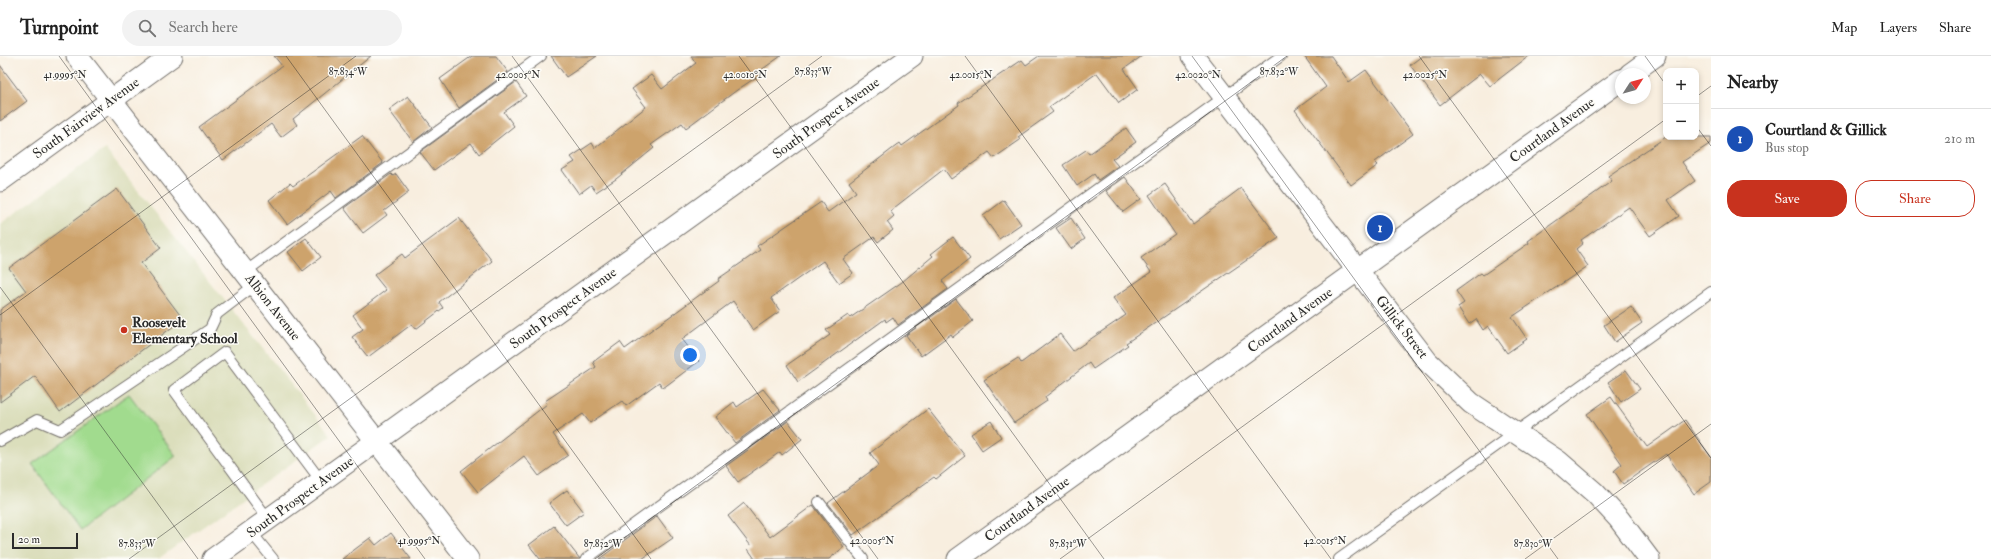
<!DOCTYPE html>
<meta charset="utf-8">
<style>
body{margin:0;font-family:"IM FELL Double Pica",serif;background:#f2f2f2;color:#222}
.controls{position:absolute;right:12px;top:12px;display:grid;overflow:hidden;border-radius:8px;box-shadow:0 2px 6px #0003}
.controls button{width:36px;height:36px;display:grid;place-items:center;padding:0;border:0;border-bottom:1px solid #e0e0e0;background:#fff;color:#222;font:20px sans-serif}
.compass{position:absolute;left:1615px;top:12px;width:36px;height:36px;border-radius:50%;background:#fff;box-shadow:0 2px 6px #0003;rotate:54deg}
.scale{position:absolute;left:12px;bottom:10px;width:66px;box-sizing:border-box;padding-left:4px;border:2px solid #2b2b2b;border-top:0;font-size:11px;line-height:14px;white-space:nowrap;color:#2b2b2b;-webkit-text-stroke:3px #fdfcf7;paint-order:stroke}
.you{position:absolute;left:690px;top:299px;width:14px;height:14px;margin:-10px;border:3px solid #fff;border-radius:50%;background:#1a73e8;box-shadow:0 0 0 6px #1a73e833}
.badge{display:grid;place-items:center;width:26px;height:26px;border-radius:50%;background:#c8321e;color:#fff;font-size:13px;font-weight:700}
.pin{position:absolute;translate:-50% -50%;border:2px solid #fff;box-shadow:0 1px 4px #0006}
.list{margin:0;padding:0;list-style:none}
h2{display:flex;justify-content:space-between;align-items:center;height:52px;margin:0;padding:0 16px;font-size:17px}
h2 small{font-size:13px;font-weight:400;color:#767676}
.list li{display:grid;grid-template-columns:26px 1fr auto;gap:12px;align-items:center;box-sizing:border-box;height:60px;padding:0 16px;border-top:1px solid #e0e0e0}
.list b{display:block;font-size:15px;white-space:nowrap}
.list p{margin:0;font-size:13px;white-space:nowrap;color:#767676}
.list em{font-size:13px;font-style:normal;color:#767676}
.actions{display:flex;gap:8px;padding:12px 16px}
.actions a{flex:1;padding:9px 0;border:1px solid #c8321e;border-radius:16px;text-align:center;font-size:14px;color:#c8321e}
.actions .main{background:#c8321e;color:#fff}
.icon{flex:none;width:22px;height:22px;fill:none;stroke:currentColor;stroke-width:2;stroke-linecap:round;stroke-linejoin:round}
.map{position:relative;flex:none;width:1711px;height:503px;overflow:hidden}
header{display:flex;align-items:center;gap:24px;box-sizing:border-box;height:56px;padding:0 20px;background:#fff;border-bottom:1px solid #e0e0e0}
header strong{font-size:19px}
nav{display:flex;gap:22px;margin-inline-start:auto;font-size:14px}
.search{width:280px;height:36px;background:#f2f2f2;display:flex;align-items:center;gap:10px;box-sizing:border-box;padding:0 14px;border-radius:22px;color:#767676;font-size:15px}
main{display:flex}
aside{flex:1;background:#fff}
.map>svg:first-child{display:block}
</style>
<header>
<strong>Turnpoint</strong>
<div class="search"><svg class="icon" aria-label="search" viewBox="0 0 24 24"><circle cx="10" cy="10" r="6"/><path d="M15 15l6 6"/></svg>Search here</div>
<nav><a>Map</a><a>Layers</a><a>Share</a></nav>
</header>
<main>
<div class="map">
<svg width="1711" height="503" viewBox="0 0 1711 503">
<rect width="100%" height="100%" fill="#fdfcf7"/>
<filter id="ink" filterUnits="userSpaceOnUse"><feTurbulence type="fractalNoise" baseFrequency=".025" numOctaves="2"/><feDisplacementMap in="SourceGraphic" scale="8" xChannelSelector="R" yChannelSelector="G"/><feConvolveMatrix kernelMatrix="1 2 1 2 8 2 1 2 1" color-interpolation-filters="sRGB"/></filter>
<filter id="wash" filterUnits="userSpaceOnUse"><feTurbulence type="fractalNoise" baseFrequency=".012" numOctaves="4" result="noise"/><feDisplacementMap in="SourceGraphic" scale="16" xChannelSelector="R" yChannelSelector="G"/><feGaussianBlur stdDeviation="0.9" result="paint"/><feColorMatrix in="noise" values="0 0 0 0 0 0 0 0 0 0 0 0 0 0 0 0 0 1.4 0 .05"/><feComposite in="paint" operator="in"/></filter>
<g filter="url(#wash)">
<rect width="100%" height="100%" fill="#f8eedf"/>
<path fill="#dbdebc" d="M105,93L331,379L158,503H0V168Z"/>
<path fill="#a1db8e" stroke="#66835c" d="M129,338L176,400L80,474L32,408Z"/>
<g id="blocks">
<g fill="#cda36c">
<path d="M274,0H371L293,63L297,69L281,81L271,68L223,104L199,71L282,10Z"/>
<path d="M472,0H496L508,16L459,52L440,23Z"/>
<path d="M551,0H597L566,21Z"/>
<path d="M691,0H781L757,17L758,20L737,34L686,72L682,67L651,89L654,92L616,123L596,136L591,129L579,138L562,114L575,106L571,101L592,87L595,92L646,51L632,33L651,19L662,33L696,7Z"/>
<path d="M1039,0H1142L1124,13L1138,33L1119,47L1097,17L1049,51L1053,56L1018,81L1020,84L994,102L989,96L951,123L944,113L890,155L894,160L887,166L893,174L878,186L874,181L843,203L853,217L839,227L823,205L771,242L780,255L753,274L733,245L682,283L699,305L663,332L659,326L626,350L622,345L590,367L583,358L553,378L568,399L539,420L524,400L478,436L461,415L547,348L545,345L596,311L593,306L620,286L625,293L719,225L718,223L760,194L757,190L821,146L828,156L856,136L849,126L900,87L902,90L959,49L958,47L1022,4L1026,9Z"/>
<path d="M1304,0H1331L1349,26L1366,14L1413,78L1375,106L1378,109L1351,129L1295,54L1326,31Z"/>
<path d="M1422,0H1529L1490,30L1480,18L1440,49L1410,9Z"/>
<path d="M0,9L27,45L0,65Z"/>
<path d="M516,26L526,40L504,56L514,70L479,98L471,87L434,114L420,96Z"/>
<path d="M408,40L432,71L413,86L389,54Z"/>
<path d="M1126,72L1136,86L1112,103L1118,110L1098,124L1094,118L1077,130L1063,109L1086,94L1089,98Z"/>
<path d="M362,80L383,107L336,142L331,135L287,168L269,144L290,127L293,130Z"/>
<path d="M1666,81H1711V87L1682,106L1695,125L1668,144L1679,160L1650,180L1629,151L1581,184L1583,187L1576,193L1588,210L1512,261L1527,283L1507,297L1488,270L1483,274L1476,263L1469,268L1458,251L1464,247L1456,235L1481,217L1483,219L1529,187L1528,185L1612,125L1608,120Z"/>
<path d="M391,118L393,120L396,118L409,136L384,155L387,159L363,177L344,152Z"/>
<path d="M1125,121L1141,143L1123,156L1106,135Z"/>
<path d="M1165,128L1193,168L1241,132L1279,182L1126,287L1128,289L1093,313L1089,307L1045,341L1047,345L1014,367L984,324L1018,302L1021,307L1060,278L1073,295L1126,259L1113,242L1151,216L1141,202L1175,178L1149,139Z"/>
<path d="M117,133L161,192L141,207L183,263L60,356L35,320L0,346V254L26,235L9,212Z"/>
<path d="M1004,144L1021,168L999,183L983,160Z"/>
<path d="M459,162L492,205L439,246L443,252L416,273L412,268L368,301L352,281L363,273L353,259L386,234L374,219L402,198L405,202Z"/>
<path d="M1071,162L1085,183L1071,193L1056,172Z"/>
<path d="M953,181L970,203L942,225L948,233L898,269L893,261L886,266L885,263L798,326L787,309L830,279L826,274L848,259L850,262L902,226L933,200L931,198Z"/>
<path d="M306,182L321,201L303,215L288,196Z"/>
<path d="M956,243L973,265L953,281L951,278L921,300L906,279Z"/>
<path d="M1631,251L1642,267L1615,286L1604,269Z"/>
<path d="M1626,314L1640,333L1621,346L1608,326Z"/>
<path d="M763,333L780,354L735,387L715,361L734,346L737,351Z"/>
<path d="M1611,341L1647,391L1685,364L1711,401V426L1694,438L1666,398L1623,428L1614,415L1622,408L1587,358Z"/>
<path d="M928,353L965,400L936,423L934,421L853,479L828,447L879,409L870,397Z"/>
<path d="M788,365L802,383L782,399L780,396L738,426L726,410Z"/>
<path d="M991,365L1001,381L982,394L971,378Z"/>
<path d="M567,434L584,456L566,469L549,447Z"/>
<path d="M744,447L770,481L813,449L844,491L829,503H755L748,493L751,490L728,460Z"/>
<path d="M657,460L673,482L642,503H599Z"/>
<path d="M554,470L580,503H540L529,489Z"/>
<path d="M391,477L411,503H342L370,482L376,489Z"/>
</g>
</g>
</g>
<g filter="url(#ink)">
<use href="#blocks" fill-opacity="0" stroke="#736f6a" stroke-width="1"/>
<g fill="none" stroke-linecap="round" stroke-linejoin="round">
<g stroke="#736f6a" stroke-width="12">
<g id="service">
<path d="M245,216L541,0"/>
<path d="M0,385L37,364L60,374L210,273L217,258L255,229"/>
<path d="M819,446L863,503"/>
<path d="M268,463L174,334L225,296L321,425"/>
<path d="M251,476L273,503"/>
<path d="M586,503L1281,0"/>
<path d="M1339,503L1711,236"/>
</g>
</g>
<g stroke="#736f6a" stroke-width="23">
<g id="minor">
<path d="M77,0L468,503"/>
<path d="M1193,0L1427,305L1471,347L1558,405L1595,437L1619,463L1649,503"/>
<path d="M1630,18L1655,0"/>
<path d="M0,125L172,0"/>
<path d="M213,503L912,0"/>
<path d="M958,503L1621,24"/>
</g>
</g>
<use href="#service" stroke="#fff" stroke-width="10"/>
<use href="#minor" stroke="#fff" stroke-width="21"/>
</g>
</g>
<path fill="none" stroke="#2b2b2b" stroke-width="1" stroke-opacity="0.45" d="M59,0L425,503M286,0L651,503M512,0L878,503M739,0L1104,503M965,0L1331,503M1192,0L1558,503M1419,0L1711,402M1645,0L1666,29M1696,41L1711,30M1696,70L1711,90M0,231L198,503M0,259L356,0M129,503L822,0M595,503L1287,0M1060,503L1666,63M1525,503L1711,368"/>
<circle fill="#c8321e" stroke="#fdfcf7" stroke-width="1.5" cx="124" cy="274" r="4"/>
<g text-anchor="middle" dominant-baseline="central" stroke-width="3" stroke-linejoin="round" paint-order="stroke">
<g font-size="14" fill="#2b2b2b" stroke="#fdfcf7">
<text transform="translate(86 62) rotate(-36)">South Fairview Avenue</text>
<text transform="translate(826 62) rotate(-36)">South Prospect Avenue</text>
<text transform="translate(1552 74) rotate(-36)">Courtland Avenue</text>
<text transform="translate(273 251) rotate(52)">Albion Avenue</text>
<text transform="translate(563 252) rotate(-36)">South Prospect Avenue</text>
<text transform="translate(1290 264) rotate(-36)">Courtland Avenue</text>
<text transform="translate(1402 271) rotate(52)">Gillick Street</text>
<text transform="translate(300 441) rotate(-36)">South Prospect Avenue</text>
<text transform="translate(1027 453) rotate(-36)">Courtland Avenue</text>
</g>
<g font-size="14" font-weight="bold" fill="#2b2b2b" stroke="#fdfcf7" text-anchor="start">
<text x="132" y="266">Roosevelt<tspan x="132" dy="16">Elementary School</tspan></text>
</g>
</g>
<g font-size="10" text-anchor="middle" fill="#2b2b2b" stroke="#fdfcf7" stroke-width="3" stroke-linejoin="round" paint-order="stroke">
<text x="348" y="19">87.834°W</text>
<text x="1279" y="19">87.832°W</text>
<text x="813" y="19">87.833°W</text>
<text x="65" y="22">41.9995°N</text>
<text x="518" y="22">42.0005°N</text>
<text x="745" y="22">42.0010°N</text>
<text x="971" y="22">42.0015°N</text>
<text x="1198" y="22">42.0020°N</text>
<text x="1425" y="22">42.0025°N</text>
<text x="419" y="488">41.9995°N</text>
<text x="872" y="488">42.0005°N</text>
<text x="1325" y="488">42.0015°N</text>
<text x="137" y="491">87.833°W</text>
<text x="603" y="491">87.832°W</text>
<text x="1068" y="491">87.831°W</text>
<text x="1533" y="491">87.830°W</text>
</g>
</svg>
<div class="controls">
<button>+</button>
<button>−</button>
</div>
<svg class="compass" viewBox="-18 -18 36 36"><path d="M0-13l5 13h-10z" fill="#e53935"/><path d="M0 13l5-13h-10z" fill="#767676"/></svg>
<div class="scale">20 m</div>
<div class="you"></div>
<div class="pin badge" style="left:1380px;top:172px;background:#1a4fb4">1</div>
</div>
<aside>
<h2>Nearby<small></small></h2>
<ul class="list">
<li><span class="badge" style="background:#1a4fb4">1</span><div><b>Courtland &amp; Gillick</b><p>Bus stop</p></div><em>210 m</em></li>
</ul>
<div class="actions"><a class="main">Save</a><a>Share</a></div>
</aside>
</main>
